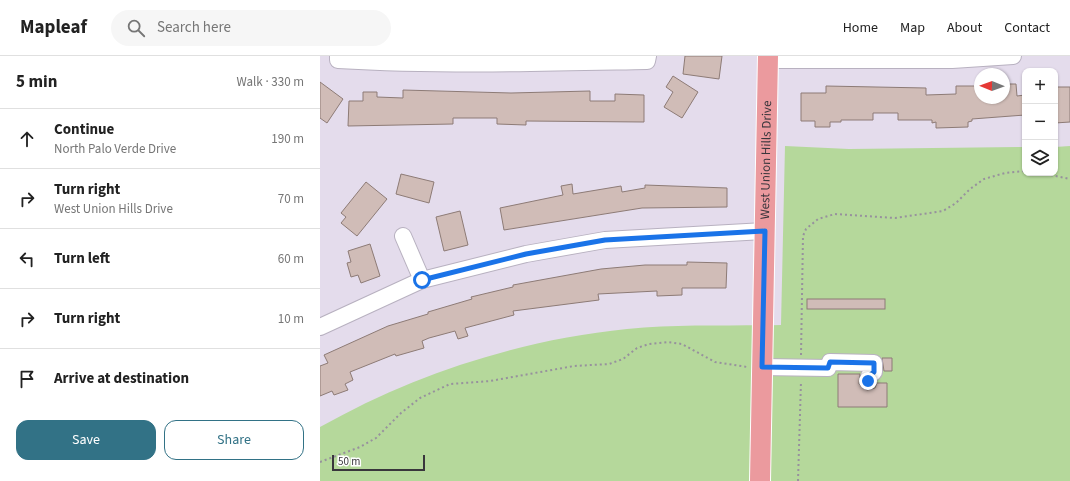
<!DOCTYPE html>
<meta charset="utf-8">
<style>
body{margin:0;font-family:"Source Sans 3",sans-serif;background:#f6f6f6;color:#222}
.controls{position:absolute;right:12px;top:12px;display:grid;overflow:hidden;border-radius:8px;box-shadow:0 1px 3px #0004}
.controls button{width:36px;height:36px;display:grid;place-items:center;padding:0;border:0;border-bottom:1px solid #e0e0e0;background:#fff;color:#222;font:20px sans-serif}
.compass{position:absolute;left:654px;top:12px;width:36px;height:36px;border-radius:50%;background:#fff;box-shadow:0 1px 3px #0004;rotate:271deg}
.scale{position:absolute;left:12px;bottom:10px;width:93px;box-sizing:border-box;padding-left:4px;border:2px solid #39363c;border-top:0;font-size:11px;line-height:14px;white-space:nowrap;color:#39363c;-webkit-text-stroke:3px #fff;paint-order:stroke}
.stop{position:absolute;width:12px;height:12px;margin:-9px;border:3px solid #1a73e8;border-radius:50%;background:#fff}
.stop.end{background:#1a73e8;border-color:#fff;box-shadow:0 1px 4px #0008}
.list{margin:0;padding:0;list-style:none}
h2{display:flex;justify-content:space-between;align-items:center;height:52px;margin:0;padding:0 16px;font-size:17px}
h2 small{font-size:13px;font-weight:400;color:#767676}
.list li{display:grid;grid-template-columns:26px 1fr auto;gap:12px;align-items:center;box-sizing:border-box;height:60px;padding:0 16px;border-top:1px solid #e0e0e0}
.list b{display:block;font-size:15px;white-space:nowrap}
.list p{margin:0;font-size:13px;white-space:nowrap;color:#767676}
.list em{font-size:13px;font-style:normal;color:#767676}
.actions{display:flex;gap:8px;padding:12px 16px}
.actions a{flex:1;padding:9px 0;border:1px solid #327286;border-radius:12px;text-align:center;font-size:14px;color:#327286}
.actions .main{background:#327286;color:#fff}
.icon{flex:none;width:22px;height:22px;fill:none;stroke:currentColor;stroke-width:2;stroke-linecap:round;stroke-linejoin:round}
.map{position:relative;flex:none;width:750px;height:425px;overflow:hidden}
header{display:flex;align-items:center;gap:24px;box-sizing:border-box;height:56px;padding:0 20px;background:#fff;border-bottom:1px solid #e0e0e0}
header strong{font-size:19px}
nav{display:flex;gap:22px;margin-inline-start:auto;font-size:14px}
.search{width:280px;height:36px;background:#f6f6f6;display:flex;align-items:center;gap:10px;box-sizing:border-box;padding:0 14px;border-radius:22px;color:#767676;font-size:15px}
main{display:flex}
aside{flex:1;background:#fff}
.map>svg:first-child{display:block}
</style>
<header>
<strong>Mapleaf</strong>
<div class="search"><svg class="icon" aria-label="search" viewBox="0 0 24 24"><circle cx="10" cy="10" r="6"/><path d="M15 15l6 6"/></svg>Search here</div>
<nav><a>Home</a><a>Map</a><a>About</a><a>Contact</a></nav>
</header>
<main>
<aside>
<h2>5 min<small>Walk · 330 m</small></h2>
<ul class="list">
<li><svg class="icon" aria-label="ahead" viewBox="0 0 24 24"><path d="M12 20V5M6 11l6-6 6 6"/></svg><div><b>Continue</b><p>North Palo Verde Drive</p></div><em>190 m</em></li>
<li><svg class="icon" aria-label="right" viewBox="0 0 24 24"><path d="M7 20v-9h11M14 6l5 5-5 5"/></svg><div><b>Turn right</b><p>West Union Hills Drive</p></div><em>70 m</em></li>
<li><svg class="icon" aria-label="left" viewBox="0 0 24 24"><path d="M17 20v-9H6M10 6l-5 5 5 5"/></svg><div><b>Turn left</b></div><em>60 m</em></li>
<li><svg class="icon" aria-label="right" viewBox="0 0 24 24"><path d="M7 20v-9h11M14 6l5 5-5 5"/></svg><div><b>Turn right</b></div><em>10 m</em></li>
<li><svg class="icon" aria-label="arrive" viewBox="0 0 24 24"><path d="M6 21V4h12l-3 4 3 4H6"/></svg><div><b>Arrive at destination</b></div></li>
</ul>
<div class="actions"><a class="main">Save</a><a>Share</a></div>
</aside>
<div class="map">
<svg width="750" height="425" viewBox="0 0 750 425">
<rect width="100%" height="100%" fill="#e4dcec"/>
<path fill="#b5d89b" d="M465,90L529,93L705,91V117H735V91L750,90V425H0V371C94,318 199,284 307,273C358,268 410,270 461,269Z"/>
<g fill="#d0bcb7" stroke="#8d7b76">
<path d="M365,0H402L399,23L363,18Z"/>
<path d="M353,20L378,36L362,62L344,51L353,36L346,31Z"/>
<path d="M0,26L23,43L7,67L0,62Z"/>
<path d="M684,28H696L697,40L705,39V59L652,63V65L648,66V71L616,72V66L612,67V64H578V57H553V64H521V66H510V71H495V65H481V37H506V30L606,32V39L636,38V30H660V42H684Z"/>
<path d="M735,31H750V66L735,67Z"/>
<path d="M83,34L191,37L270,35V45H295V38L324,39V66L206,65V69L177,68V62H133V68L28,70L29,45H43V36H57V41L83,42Z"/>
<path d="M81,118L114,126L109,147L76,138Z"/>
<path d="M46,126L67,143L37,180L21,167L26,161L21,157Z"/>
<path d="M252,128L253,138L301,130L302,136L325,132V129L407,132V151L322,152L184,174L180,152L243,139L241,130Z"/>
<path d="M140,155L148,189L124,195L116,161Z"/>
<path d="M50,188L60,220L41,227L38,219L31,221L27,207L31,206L28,195Z"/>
<path d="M367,206L407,207L406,232H362V239L337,240V235L278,238L279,244L193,255L194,259L145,272L148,280L138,283L135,275L109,282L102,285L104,292L76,300L75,298L30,316L33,324L25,328L28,334L14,339L12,335L0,340V310L8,307L4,299L68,270L108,258V256L152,243L151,241L193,231V229L281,213L325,209H367Z"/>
<rect x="487" y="243" width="78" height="10"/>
<path d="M562,302H572V315H564Z"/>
<path d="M518,318H540L539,328L547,334L555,332L557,327H567V351H518Z"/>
</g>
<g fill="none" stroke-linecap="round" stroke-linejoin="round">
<g stroke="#b8b1c0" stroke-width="18">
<g id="minor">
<path d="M18,0V4C121,10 224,7 327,5L328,0"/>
<path d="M448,4H632L693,0"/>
<path d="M83,180L102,224"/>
<path d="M0,271L102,224L206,198L285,184L445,175"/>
<path d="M442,311L508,312L510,306L554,307V316L549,320L548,325"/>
</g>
</g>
<g stroke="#fff" stroke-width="22">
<g id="major">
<path id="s1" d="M440,425L448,0"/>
</g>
</g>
<g stroke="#97919d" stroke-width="2" stroke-dasharray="2 3" stroke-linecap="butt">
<path d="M721,117L750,123"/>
<path d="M481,299L483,180L486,173L498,163L515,158L575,162L623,155L636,147L650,133L664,123L685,117L705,115"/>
<path d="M0,406L40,391L56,382L81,357L100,342L130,328L170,325L254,310L289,308L303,303L317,292L329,288L348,286L362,288L395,306L427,311"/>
<path d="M478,425L481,325"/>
</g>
<use href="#minor" stroke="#fff" stroke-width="16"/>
<use href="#major" stroke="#eb9a9e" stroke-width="20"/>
</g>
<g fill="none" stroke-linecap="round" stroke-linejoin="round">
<path stroke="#1a73e8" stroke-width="5" d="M102,224L206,198L285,184L445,175L442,311L508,312L510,306L554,307V316L549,320L548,325"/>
</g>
<g text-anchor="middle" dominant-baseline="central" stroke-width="3" stroke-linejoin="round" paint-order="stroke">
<g font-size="13" fill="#39363c" stroke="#fff">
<text stroke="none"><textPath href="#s1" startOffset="321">West Union Hills Drive</textPath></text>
</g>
</g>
</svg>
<div class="controls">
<button>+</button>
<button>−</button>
<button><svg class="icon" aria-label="layers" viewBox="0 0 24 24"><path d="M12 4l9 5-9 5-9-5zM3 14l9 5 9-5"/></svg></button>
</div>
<svg class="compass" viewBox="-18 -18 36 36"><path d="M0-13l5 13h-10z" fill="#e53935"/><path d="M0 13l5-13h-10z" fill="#767676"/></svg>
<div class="scale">50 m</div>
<div class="stop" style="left:102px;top:224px"></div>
<div class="stop end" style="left:548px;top:325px"></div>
</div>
</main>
